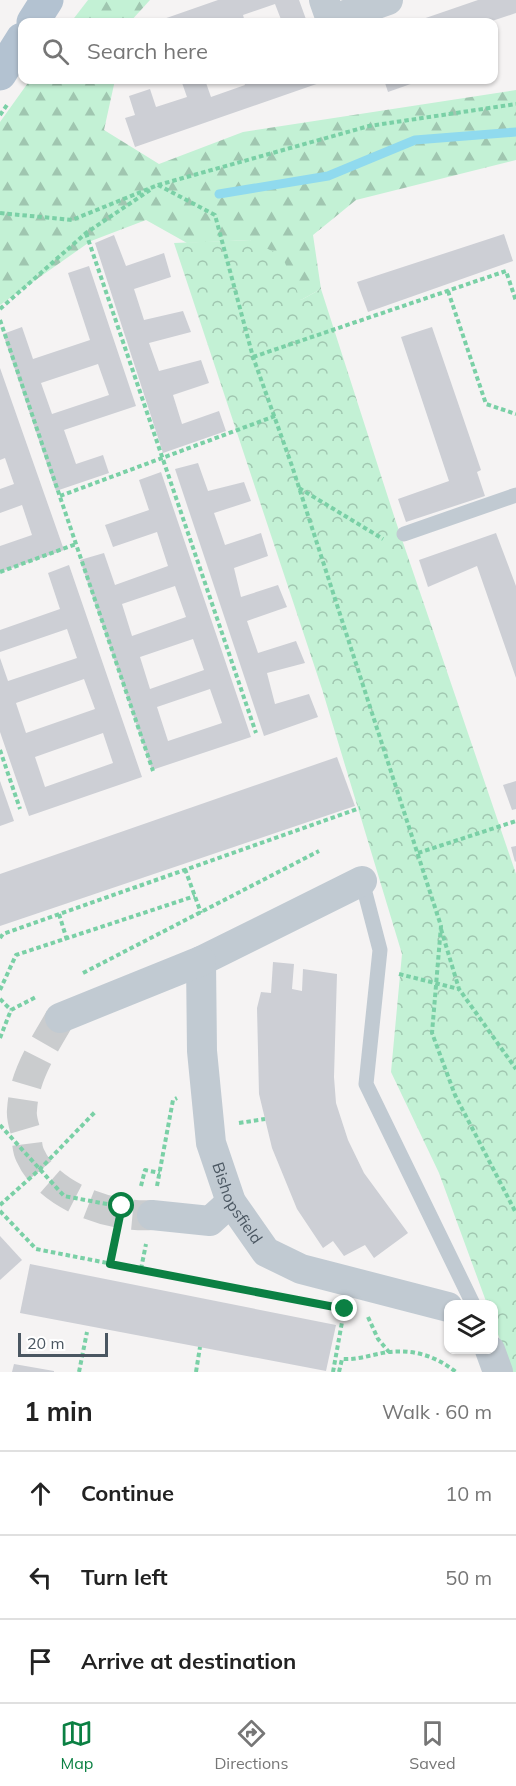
<!DOCTYPE html>
<meta charset="utf-8">
<style>
body{margin:0;font-family:Mulish,sans-serif;background:#f6f6f6;color:#222}
.controls{position:absolute;right:18px;bottom:18px;display:grid;overflow:hidden;border-radius:12px;box-shadow:0 2px 4px #0004}
.controls button{width:54px;height:54px;display:grid;place-items:center;padding:0;border:0;border-bottom:2px solid #e0e0e0;background:#fff;color:#222;font:30px sans-serif}
.scale{position:absolute;left:18px;bottom:15px;width:90px;box-sizing:border-box;padding-left:6px;border:3px solid #4a5661;border-top:0;font-size:16px;line-height:21px;white-space:nowrap;color:#4a5661;-webkit-text-stroke:4px #fff;paint-order:stroke}
.stop{position:absolute;width:18px;height:18px;margin:-14px;border:4px solid #0b8043;border-radius:50%;background:#fff}
.stop.end{background:#0b8043;border-color:#fff;box-shadow:0 2px 6px #0008}
.list{margin:0;padding:0;list-style:none}
h2{display:flex;justify-content:space-between;align-items:center;height:78px;margin:0;padding:0 24px;font-size:26px}
h2 small{font-size:20px;font-weight:400;color:#767676}
.list li{display:grid;grid-template-columns:39px 1fr auto;gap:18px;align-items:center;box-sizing:border-box;height:84px;padding:0 24px;border-top:2px solid #e0e0e0}
.list b{display:block;font-size:22px;white-space:nowrap}
.list em{font-size:20px;font-style:normal;color:#767676}
.icon{flex:none;width:33px;height:33px;fill:none;stroke:currentColor;stroke-width:2;stroke-linecap:round;stroke-linejoin:round}
.map{position:relative;flex:none;width:516px;height:1372px;overflow:hidden}
.search{position:absolute;background:#fff;box-shadow:0 2px 4px #0004;left:18px;right:18px;top:18px;height:66px;display:flex;align-items:center;gap:15px;box-sizing:border-box;padding:0 21px;border-radius:12px;color:#767676;font-size:22px}
.sheet{height:330px;background:#fff}
nav{display:flex;justify-content:space-around;align-items:center;box-sizing:border-box;height:84px;border-top:2px solid #e0e0e0;background:#fff;font-size:16px;color:#767676}
nav a{display:grid;justify-items:center;gap:3px}
nav .on{color:#0b8043}
.map>svg:first-child{display:block}
</style>
<div class="map">
<svg width="516" height="1372" viewBox="0 0 516 1372">
<defs>
<pattern id="forest-firs" width="22" height="20" patternUnits="userSpaceOnUse" patternTransform="scale(1.5)"><rect width="22" height="20" fill="#c3f1d5"/><path d="M5 1l3.5 6h-7zM16 11l3.5 6h-7z" fill="#a0c6b0"/></pattern>
<pattern id="park-crowns" width="20" height="18" patternUnits="userSpaceOnUse" patternTransform="scale(1.5)"><rect width="20" height="18" fill="#c3f1d5"/><path d="M2 6a3 3 0 1 1 6 0M12 15a3 3 0 1 1 6 0" fill="none" stroke="#a0c6b0"/></pattern>
</defs>
<rect width="100%" height="100%" fill="#f5f3f3"/>
<g fill="url(#forest-firs)">
<path d="M88,0H150L130,22H71Z"/>
<path d="M30,80H115L104,130L159,164L243,132L516,90V160L356,200L313,235L321,289L301,300L250,240L187,243L146,220L91,241L0,305V122Z"/>
</g>
<path fill="url(#park-crowns)" d="M250,240L282,256L301,300L321,289L395,519L516,874V1372H512L510,1368L494,1323V1304H487L439,1173L391,1072L402,954L322,689L174,243Z"/>
<g fill="none" stroke-linecap="round" stroke-linejoin="round">
<path stroke="#90daee" stroke-width="9" d="M219,194L328,176L415,140L516,132"/>
</g>
<g fill="#cdcfd5" fill-rule="evenodd">
<path d="M218,0H299L307,22H282L275,4L243,15L245,22H155Z"/>
<path d="M478,0H516V13L489,22H414Z"/>
<path d="M181,80H205L211,97L245,85L243,80H328L135,147L125,118L135,115L129,96L150,89L156,107L187,97Z"/>
<path d="M384,80H422L388,92Z"/>
<path d="M504,234L513,261L368,312L357,282Z"/>
<path d="M114,235L126,266L164,253L171,277L134,289L144,320L183,311L191,332L149,343L159,371L201,360L209,383L173,395L182,424L219,411L226,431L163,453L95,243Z"/>
<path d="M89,266L136,406L64,430L76,464L103,455L109,473L56,491L3,334L22,327L33,359L90,340L68,273ZM98,364L109,395L52,414L41,383Z"/>
<path d="M432,327L481,470L477,472L485,496L406,522L398,499L449,481L401,337Z"/>
<path d="M0,368L64,550L0,572V546L32,535L22,505L0,513V489L14,484L5,458L0,460Z"/>
<path d="M198,463L208,491L244,482L251,501L214,513L225,545L261,533L268,556L234,568L241,597L278,585L287,607L247,621L258,653L296,641L305,663L267,673L275,704L309,694L318,717L264,736L175,469Z"/>
<path d="M161,472L251,737L152,770L80,560L104,553L115,585L168,566L157,532L113,547L105,525L149,510L139,480ZM175,586L186,617L132,636L122,604ZM193,639L204,670L150,689L140,657ZM210,689L222,723L168,741L157,707Z"/>
<path d="M496,533L516,586V678L477,566L428,587L419,560Z"/>
<path d="M69,565L142,777L29,816L0,732V658L8,681L77,658L67,629L0,652V630L60,609L48,573ZM84,679L95,709L26,733L16,703ZM103,733L113,763L45,787L35,757Z"/>
<path d="M337,757L355,806L0,926V874Z"/>
<path d="M0,781L14,821L0,826Z"/>
<path d="M516,781V809L512,810L503,785Z"/>
<path d="M516,846V861L515,862L511,847Z"/>
<path d="M273,962L294,964L292,989L302,991L303,969L337,974L334,1077L336,1103L348,1140L364,1173L408,1233L374,1258L365,1245L344,1256L333,1241L323,1248L297,1209L272,1148L259,1094L257,1008L261,992L271,993Z"/>
<path d="M0,1236L22,1260L0,1280Z"/>
<path d="M30,1264L336,1325L326,1371L20,1313Z"/>
<path d="M14,1364L54,1371V1372H12Z"/>
</g>
<g fill="none" stroke-linecap="round" stroke-linejoin="round">
<path stroke="#caccce" stroke-width="30" stroke-dasharray="30 15" stroke-linecap="butt" d="M60,1018C43,1048 24,1075 22,1110C21,1117 24,1126 26,1133C27,1140 27,1149 30,1155C48,1196 111,1218 152,1215"/>
<g stroke="#7ad0a6" stroke-width="4" stroke-dasharray="4.5 3" stroke-linecap="butt">
<path d="M0,115L7,105"/>
<path d="M158,185L215,215L253,357L292,466L441,926L432,1033L455,1095L516,1213"/>
<path d="M0,213L72,220L158,185L369,126L516,104"/>
<path d="M86,233L256,733"/>
<path d="M448,291L486,404L516,414"/>
<path d="M0,309L86,233L150,190"/>
<path d="M0,320L153,771"/>
<path d="M253,357L506,271L516,301"/>
<path d="M299,488L383,539"/>
<path d="M60,496L275,416"/>
<path d="M0,572L76,544"/>
<path d="M0,750L20,809"/>
<path d="M418,853L516,821"/>
<path d="M185,869L201,913"/>
<path d="M59,914L67,940"/>
<path d="M441,929L459,989L516,1069"/>
<path d="M0,938L3,934L360,808"/>
<path d="M83,973L319,851"/>
<path d="M399,974L459,989"/>
<path d="M0,990L16,955L195,896"/>
<path d="M0,999L11,1010"/>
<path d="M0,1038L11,1010L36,997"/>
<path d="M239,1123L265,1119"/>
<path d="M0,1125L64,1196L123,1207"/>
<path d="M141,1186L145,1170L160,1173"/>
<path d="M157,1186L173,1100L177,1098"/>
<path d="M0,1205L40,1169L95,1112"/>
<path d="M0,1211L36,1249L286,1298"/>
<path d="M110,1264L120,1214"/>
<path d="M141,1269L146,1244"/>
<path d="M368,1317L378,1339L389,1352"/>
<path d="M79,1372L87,1332"/>
<path d="M196,1372L200,1347"/>
<path d="M333,1372L344,1311"/>
<path d="M339,1372L342,1359C359,1360 373,1354 389,1352C415,1349 437,1357 456,1372"/>
</g>
<g stroke="#c1cad2" stroke-width="15">
<path d="M404,534L516,495"/>
<path d="M362,881L380,950L366,1084L473,1304"/>
</g>
<g stroke="#c1cad2" stroke-width="30">
<path d="M324,0L331,20L388,0"/>
<path id="s1" d="M362,881L201,961L202,1051L211,1143L231,1202L266,1252L301,1269L448,1307"/>
<path d="M60,1018L201,961"/>
<path d="M152,1215L210,1221L231,1202"/>
<path d="M490,1350L498,1372"/>
</g>
<g stroke="#b3c2d1" stroke-width="33">
<path d="M33,22L47,0"/>
<path d="M0,74L22,39"/>
</g>
</g>
<g fill="none" stroke-linecap="round" stroke-linejoin="round">
<path stroke="#0b8043" stroke-width="8" d="M122,1206L110,1264L345,1309"/>
</g>
<g text-anchor="middle" dominant-baseline="central" stroke-width="4.5" stroke-linejoin="round" paint-order="stroke">
<g font-size="16" fill="#4a5661" stroke="#fff">
<text stroke="none"><textPath href="#s1" startOffset="428">Bishopsfield</textPath></text>
</g>
</g>
</svg>
<div class="controls">
<button><svg class="icon" aria-label="layers" viewBox="0 0 24 24"><path d="M12 4l9 5-9 5-9-5zM3 14l9 5 9-5"/></svg></button>
</div>
<div class="scale">20 m</div>
<div class="stop" style="left:122px;top:1206px"></div>
<div class="stop end" style="left:345px;top:1309px"></div>
<div class="search"><svg class="icon" aria-label="search" viewBox="0 0 24 24"><circle cx="10" cy="10" r="6"/><path d="M15 15l6 6"/></svg>Search here</div>
</div>
<section class="sheet">
<h2>1 min<small>Walk · 60 m</small></h2>
<ul class="list">
<li><svg class="icon" aria-label="ahead" viewBox="0 0 24 24"><path d="M12 20V5M6 11l6-6 6 6"/></svg><div><b>Continue</b></div><em>10 m</em></li>
<li><svg class="icon" aria-label="left" viewBox="0 0 24 24"><path d="M17 20v-9H6M10 6l-5 5 5 5"/></svg><div><b>Turn left</b></div><em>50 m</em></li>
<li><svg class="icon" aria-label="arrive" viewBox="0 0 24 24"><path d="M6 21V4h12l-3 4 3 4H6"/></svg><div><b>Arrive at destination</b></div></li>
</ul>
</section>
<nav>
<a class="on"><svg class="icon" aria-label="map" viewBox="0 0 24 24"><path d="M3 6l6-2 6 2 6-2v14l-6 2-6-2-6 2zM9 4v14M15 6v14"/></svg>Map</a>
<a><svg class="icon" aria-label="directions" viewBox="0 0 24 24"><path d="M12 3l9 9-9 9-9-9zM9 14v-3h6M13 9l2 2-2 2"/></svg>Directions</a>
<a><svg class="icon" aria-label="saved" viewBox="0 0 24 24"><path d="M7 4h10v16l-5-4-5 4z"/></svg>Saved</a>
</nav>
